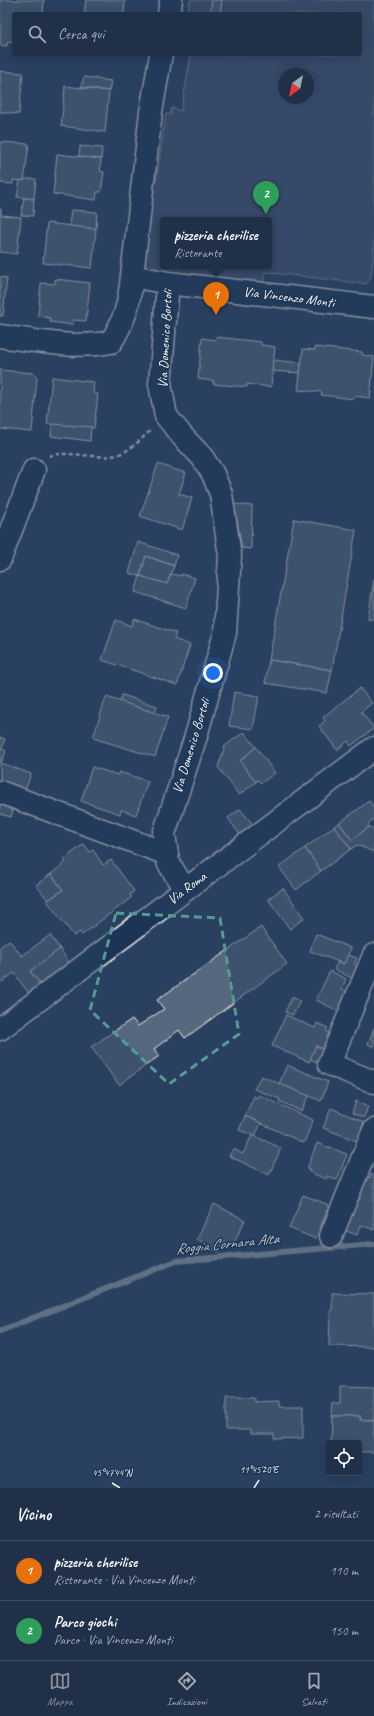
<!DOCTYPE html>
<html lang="it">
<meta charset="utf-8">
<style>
body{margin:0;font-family:Caveat,sans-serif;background:#28384f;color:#f1f3f6}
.controls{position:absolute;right:12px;bottom:12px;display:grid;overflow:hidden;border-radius:4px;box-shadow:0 2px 10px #0003}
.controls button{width:36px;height:36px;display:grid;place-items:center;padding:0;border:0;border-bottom:1px solid #3d4b60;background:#203048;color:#f1f3f6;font:20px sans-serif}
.compass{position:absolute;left:278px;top:68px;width:36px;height:36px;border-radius:50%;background:#203048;box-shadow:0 2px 10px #0003;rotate:213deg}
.you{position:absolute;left:213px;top:673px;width:14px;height:14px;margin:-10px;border:3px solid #fff;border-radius:50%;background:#1a73e8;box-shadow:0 0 0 6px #1a73e833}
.badge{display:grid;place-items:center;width:26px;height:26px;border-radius:50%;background:#8c9099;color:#fff;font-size:13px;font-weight:700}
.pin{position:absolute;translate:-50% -33px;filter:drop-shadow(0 1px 2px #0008)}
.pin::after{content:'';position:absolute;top:21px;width:14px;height:12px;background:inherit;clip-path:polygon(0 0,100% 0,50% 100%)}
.popup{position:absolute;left:160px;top:217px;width:112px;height:52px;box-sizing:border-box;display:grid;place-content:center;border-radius:4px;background:#203048;filter:drop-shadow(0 1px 3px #0005);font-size:13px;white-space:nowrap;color:#a2a9b4}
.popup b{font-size:15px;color:#f1f3f6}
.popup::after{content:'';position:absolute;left:50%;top:100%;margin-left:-8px;border:8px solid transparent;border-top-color:#203048}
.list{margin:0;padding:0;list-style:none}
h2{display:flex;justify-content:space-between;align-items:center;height:52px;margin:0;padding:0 16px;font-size:17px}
h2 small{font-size:13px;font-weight:400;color:#a2a9b4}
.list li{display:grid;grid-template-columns:26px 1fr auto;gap:12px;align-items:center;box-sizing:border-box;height:60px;padding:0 16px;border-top:1px solid #3d4b60}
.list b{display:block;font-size:15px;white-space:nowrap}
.list p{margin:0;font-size:13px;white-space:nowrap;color:#a2a9b4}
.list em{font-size:13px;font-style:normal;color:#a2a9b4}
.icon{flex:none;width:22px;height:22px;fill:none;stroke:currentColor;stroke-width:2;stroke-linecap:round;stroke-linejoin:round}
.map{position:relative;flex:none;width:374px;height:1488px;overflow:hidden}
.search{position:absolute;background:#203048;box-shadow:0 2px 10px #0003;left:12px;right:12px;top:12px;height:44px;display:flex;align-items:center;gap:10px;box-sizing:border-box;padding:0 14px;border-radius:4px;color:#a2a9b4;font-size:15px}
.sheet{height:172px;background:#203048}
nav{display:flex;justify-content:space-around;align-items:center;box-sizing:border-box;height:56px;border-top:1px solid #3d4b60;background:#203048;font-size:11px;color:#a2a9b4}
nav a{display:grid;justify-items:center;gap:2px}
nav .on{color:#8c9099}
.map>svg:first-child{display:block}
</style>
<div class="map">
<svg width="374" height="1488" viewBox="0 0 374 1488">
<rect width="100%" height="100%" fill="#2a4060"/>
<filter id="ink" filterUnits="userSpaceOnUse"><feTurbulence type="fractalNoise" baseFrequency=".025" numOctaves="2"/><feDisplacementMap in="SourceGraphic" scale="8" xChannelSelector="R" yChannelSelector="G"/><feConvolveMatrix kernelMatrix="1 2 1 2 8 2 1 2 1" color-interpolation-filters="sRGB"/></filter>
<g filter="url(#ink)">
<path fill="#445771" stroke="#9ca4ac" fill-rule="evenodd" d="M190,0H374V248L371,277L366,284L265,272L262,292L143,270L152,182L156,181L166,114L170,115L172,108L181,111L191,55L188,54H360V14H187ZM284,74H308V98H284ZM163,220H269V266H163Z"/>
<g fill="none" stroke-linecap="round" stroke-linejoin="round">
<path stroke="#a1a8b0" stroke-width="6" d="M0,1331L176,1261L374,1244"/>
</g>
<g fill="#56677d" stroke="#f4f1e8">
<path d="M0,0H44L43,14H14V42L8,41L7,46L0,45Z"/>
<path d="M86,0H125L124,14H84Z"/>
<path d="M212,0H222L220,14H210Z"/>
<path d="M0,71L23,73L19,114L0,112Z"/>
<path d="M84,77L111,81L109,91L81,87Z"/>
<path d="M65,86L109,91L105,132L61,126Z"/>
<path d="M0,142L29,144L24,181L13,180V184L0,183Z"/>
<path d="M80,146L102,148L101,159L79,157Z"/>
<path d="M57,154L101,159L100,171L104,172L101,192H97L96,200L53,194Z"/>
<path d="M25,179H36L34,199L17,197L20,180L24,181Z"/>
<path d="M24,198L34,199L33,216L21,215Z"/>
<path d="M0,209H1V215L21,217L17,254L0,252Z"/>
<path d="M71,210L97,212L96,229L69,226Z"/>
<path d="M47,223L96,229L92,268L43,263Z"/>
<path d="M0,277L7,278L3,316H0Z"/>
<path d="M55,279L90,283L86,321L73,320V325L50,322V318L38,316L41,283L55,284Z"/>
<path d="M216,337L261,342V345L275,347L271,387L247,384V387L213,384L214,381L198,379L202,338L215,340Z"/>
<path d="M315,347L362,352V355L374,357L370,398L354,396V399L321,395L322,392L298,390L303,349L315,350Z"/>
<path d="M273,360L301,363L300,373L272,371Z"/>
<path d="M0,370L33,373L37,378L32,432L0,429Z"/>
<path d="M52,377L94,382L93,393L98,394L94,428L47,424Z"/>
<path d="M52,424L91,427L90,441L51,436Z"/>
<path d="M158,464L186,473L179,494L192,498L182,530L140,516Z"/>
<path d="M234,504L252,506L251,549L242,548Z"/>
<path d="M294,519L356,530L332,670L269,660Z"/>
<path d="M138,542L177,555L174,566L146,556L140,576L129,573Z"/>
<path d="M146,556L174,566L167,584L140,576Z"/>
<path d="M171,574L181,576V574L195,578L186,608L135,592L140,576L167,584Z"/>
<path d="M374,579V619H368Z"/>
<path d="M134,619L176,633L174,639L190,645L177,685L102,660L116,620L132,626Z"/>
<path d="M269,660L332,670L327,693L265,683Z"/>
<path d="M360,688L372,703L361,712L374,728L351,746L348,741L337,750L319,726L325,721L323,717Z"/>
<path d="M234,692L259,696L253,729L229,726Z"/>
<path d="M122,695L157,706L155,713L120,702Z"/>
<path d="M106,697L168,717L155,757L93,738Z"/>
<path d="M244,732L256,747L240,761L256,782L239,795L218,767L225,746Z"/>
<path d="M0,737L5,739L2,749L0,748Z"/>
<path d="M256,747L275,773L261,783L258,780L256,782L240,761Z"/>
<path d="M0,748L6,751L1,763L31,774L23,796L0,782Z"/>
<path d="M92,767L118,775L119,772L148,781L136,815L121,810L120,814L81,801Z"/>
<path d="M0,801L11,804L9,809L13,811L11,817L0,814Z"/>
<path d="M369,801L374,808V819L368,824L369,827L352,840L339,823Z"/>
<path d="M240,809L256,828L243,839L228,818Z"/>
<path d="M339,823L352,840L369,827L374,829V852L357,845L351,849L334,826Z"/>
<path d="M334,826L351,849L321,871L305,848Z"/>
<path d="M84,844L90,852L93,850L103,865L111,860L134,891L130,895L132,897L82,935L80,932L74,936L47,901L63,890L51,874L66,862L64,859Z"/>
<path d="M305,848L321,871L296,890L279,867Z"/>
<path d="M51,874L63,890L48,900L36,885Z"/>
<path d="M283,888L304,918L290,929L268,899Z"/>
<path d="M261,927L287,964L185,1038L179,1030L154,1049L159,1056L119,1085L91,1047L132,1019L138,1026L164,1009L157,1000Z"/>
<path d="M316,934L351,948L344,964L310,951Z"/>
<path d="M50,935L60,949L30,971L42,986L30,995L14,973L2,982L0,980V947L9,940L22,956Z"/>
<path d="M60,949L71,965L42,986L30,971Z"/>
<path d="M348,955L357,958L354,964L365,970L359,982L334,969L338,962L344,964Z"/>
<path d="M330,971L346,979L342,989L353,994L344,1014L316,1000Z"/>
<path d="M292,997L300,1001L293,1015L285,1012Z"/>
<path d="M286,1015L315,1028L317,1023L328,1028L326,1031L332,1034L325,1050L316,1046L309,1062L272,1046Z"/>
<path d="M374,1028V1047L368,1044Z"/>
<path d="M316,1046L325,1050L320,1063L310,1059Z"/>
<path d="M287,1065L328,1082L321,1101L279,1084Z"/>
<path d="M261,1076L309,1096L301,1111L279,1101L280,1099L254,1089Z"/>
<path d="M259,1095L313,1120L304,1143L245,1116L254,1096L257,1098Z"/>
<path d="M356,1101L368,1106L364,1118L352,1113Z"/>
<path d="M331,1108L364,1122L357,1141L323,1128Z"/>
<path d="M245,1116L261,1123L255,1136L239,1130Z"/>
<path d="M252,1135L281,1148L269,1175L229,1156L233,1149L243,1154Z"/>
<path d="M317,1143L347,1154L337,1180L327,1176L326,1179L309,1172L310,1169H307Z"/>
<path d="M371,1174L374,1176V1230L361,1225L357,1235L344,1230L356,1200H359L363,1188L360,1187L365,1176L370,1178Z"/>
<path d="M303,1195L329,1205L316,1239L289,1228Z"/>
<path d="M214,1204L245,1220L233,1245L224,1241L219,1252L204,1245L205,1243L197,1239Z"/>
<path d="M332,1293L374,1294V1347L329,1346L330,1311H332Z"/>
<path d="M340,1386L374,1387V1420H360V1416H332L333,1403H340Z"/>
<path d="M226,1398H254V1402L279,1401V1406H303V1438L274,1439V1434H251V1430H226Z"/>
<path d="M332,1416H360V1420H374V1452H359V1443H331Z"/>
</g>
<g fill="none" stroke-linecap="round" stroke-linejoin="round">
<g stroke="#f4f1e8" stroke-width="25">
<g id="minor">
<path d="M169,14L171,0"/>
<path d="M132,276L151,112L161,54"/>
<path d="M168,283L160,384L166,416L183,437L202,457L213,474L221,494L230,556L225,633L196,736L164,834L168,862L185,890"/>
<path d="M0,336C36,341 74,349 111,342C126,318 129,304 132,276L168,283L374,307"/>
<path d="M0,559L34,470"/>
<path d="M0,792L167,854"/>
<path d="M374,955L329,1064L374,1082"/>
<path d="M331,1236L374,1130"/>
</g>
</g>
<g stroke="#f4f1e8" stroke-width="25">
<path id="major" d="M0,1029L374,748"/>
</g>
<path stroke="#f4f1e8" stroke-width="2.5" stroke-dasharray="4 3" stroke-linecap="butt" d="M49,456C71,449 105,463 124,452C134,447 143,437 151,430"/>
<use href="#minor" stroke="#1d3557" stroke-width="22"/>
<use href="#major" stroke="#1d3557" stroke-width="22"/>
</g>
</g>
<path d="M0 0H374V1488H0ZM116,913L220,918L239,1034L169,1084L90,1010Z" fill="#2a4060" fill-opacity=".55" fill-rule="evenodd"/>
<path fill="none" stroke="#549b93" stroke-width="3" stroke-dasharray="8 5" stroke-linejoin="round" d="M116,913L220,918L239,1034L169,1084L90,1010Z"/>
<path fill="none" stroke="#f4f1e8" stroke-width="1.5" d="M112,1483L120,1488M254,1488L259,1480"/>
<g text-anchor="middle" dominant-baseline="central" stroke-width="3" stroke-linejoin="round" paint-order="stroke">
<g font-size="14" fill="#f4f1e8" stroke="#1d3557">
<text transform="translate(289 297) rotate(7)">Via Vincenzo Monti</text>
<text transform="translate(165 339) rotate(-87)">Via Domenico Bortoli</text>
<text transform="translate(191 746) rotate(-73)">Via Domenico Bortoli</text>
<text transform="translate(187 888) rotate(-37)">Via Roma</text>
</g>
<g font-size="15" font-style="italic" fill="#bdc1c2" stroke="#1d3557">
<text transform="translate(227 1244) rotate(-6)">Roggia Cornara Alta</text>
</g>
</g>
<g font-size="10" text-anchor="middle" fill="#f4f1e8" stroke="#1d3557" stroke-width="3" stroke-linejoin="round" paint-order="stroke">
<text x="259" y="1473">11°45'20"E</text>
<text x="112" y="1476">45°47'44"N</text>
</g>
</svg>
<div class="controls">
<button><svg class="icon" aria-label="locate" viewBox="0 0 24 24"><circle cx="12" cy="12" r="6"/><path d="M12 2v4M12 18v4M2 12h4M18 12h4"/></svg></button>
</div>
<svg class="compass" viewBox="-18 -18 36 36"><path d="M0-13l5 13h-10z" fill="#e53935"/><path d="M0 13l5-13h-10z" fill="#a2a9b4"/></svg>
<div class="you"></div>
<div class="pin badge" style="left:216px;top:315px;background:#e8710a">1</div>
<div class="popup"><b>pizzeria cherilise</b>Ristorante</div>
<div class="pin badge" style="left:266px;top:214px;background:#2e9e5b">2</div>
<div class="search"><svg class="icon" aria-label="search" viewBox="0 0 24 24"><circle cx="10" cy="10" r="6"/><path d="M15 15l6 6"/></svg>Cerca qui</div>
</div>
<section class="sheet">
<h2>Vicino<small>2 risultati</small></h2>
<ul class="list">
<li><span class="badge" style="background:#e8710a">1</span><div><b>pizzeria cherilise</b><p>Ristorante · Via Vincenzo Monti</p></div><em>110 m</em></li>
<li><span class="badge" style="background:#2e9e5b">2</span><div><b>Parco giochi</b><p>Parco · Via Vincenzo Monti</p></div><em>150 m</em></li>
</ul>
</section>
<nav>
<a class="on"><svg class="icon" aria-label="map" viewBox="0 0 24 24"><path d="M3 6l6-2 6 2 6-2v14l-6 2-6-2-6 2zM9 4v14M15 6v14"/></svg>Mappa</a>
<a><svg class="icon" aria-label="directions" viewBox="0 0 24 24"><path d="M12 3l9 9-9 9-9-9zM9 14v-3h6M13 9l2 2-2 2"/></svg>Indicazioni</a>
<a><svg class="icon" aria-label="saved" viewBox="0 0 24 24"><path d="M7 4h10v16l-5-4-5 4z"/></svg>Salvati</a>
</nav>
